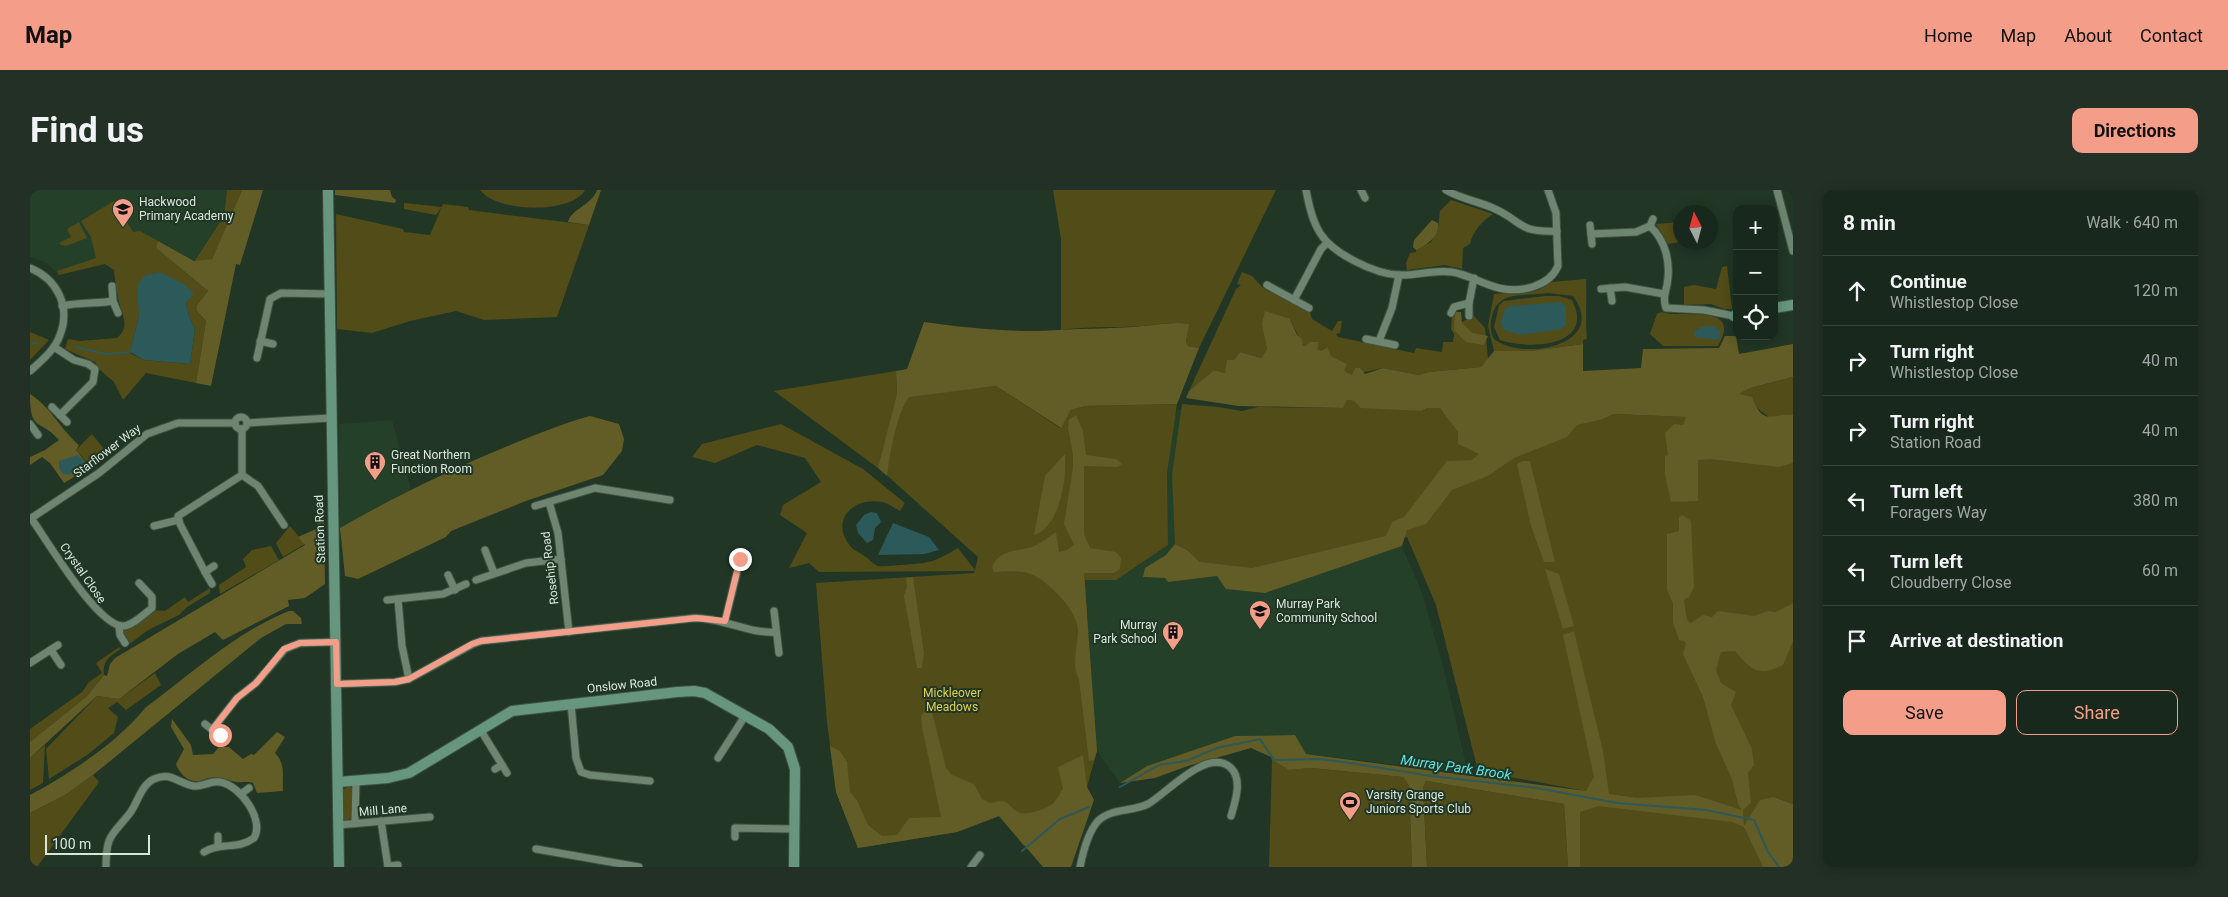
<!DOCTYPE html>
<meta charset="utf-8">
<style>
body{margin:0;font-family:Roboto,sans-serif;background:#223025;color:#f1f3f6}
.controls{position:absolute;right:15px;top:15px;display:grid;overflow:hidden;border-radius:10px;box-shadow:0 2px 12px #0003}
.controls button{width:45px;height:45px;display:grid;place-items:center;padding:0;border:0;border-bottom:1px solid #37443b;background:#19281c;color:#f1f3f6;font:25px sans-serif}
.compass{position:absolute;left:1643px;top:15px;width:45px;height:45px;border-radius:50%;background:#19281c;box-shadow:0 2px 12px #0003;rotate:354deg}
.scale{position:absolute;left:15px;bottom:12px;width:105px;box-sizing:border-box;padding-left:5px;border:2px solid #d9e7db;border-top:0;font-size:14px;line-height:18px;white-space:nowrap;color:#d9e7db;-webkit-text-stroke:4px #213625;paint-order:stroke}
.stop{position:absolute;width:15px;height:15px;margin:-11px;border:4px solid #f49e8a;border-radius:50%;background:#fff}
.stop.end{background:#f49e8a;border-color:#fff;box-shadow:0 1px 5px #0008}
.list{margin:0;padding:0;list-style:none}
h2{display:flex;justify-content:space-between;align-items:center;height:65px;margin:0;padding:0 20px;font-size:21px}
h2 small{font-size:16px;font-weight:400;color:#9fa6a3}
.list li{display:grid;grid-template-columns:32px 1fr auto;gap:15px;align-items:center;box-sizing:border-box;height:70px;padding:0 20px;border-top:1px solid #37443b}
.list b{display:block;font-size:19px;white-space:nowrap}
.list p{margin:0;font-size:16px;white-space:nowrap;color:#9fa6a3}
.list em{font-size:16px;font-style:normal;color:#9fa6a3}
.actions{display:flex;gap:10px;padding:15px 20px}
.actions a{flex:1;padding:11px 0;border:1px solid #f49e8a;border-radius:10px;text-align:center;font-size:18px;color:#f49e8a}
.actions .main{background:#f49e8a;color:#111}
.icon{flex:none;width:28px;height:28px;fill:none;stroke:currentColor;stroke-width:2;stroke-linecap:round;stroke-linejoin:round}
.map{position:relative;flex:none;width:1763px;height:677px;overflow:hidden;border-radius:10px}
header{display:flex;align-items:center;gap:30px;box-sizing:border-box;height:70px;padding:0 25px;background:#f49e8a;color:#111}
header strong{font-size:24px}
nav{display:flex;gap:28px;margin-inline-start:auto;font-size:18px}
.intro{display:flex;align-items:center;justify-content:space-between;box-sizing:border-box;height:120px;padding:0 30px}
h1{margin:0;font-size:35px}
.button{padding:12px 22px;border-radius:10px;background:#f49e8a;color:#111;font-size:18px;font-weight:700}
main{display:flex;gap:30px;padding:0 30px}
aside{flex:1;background:#19281c;border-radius:10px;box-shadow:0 2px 12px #0003}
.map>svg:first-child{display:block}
</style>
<header>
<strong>Map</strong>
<nav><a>Home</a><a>Map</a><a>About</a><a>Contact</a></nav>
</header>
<div class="intro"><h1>Find us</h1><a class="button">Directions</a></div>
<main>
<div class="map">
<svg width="1763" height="677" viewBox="0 0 1763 677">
<rect width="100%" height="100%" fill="#213625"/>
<g fill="#244029">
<path d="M0,0H197L194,26L164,72L128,51L84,80L75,74L29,85L17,73L0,67Z"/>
<path d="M1152,214L1188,217L1235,403L1372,356L1392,403L1413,476L1438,583L1276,564L1264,545L1205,546L1117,576L1090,593L1067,561L1060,477L1055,390L1147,220H1151Z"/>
<path d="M362,230L381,300L310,338L309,234Z"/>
</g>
<g fill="#524c18" fill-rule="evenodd">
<path d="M197,0H212L182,69L164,72L194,26Z"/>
<path d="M450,0H555C541,25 466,22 450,0Z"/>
<path d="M1023,0H1246L1169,158L1158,156L1156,153L1158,134C1143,131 1128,135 1112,136C1085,138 1058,136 1031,140V49Z"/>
<path d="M1421,10L1463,24C1452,31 1443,41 1440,54L1433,58L1432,79L1415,75L1377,80L1376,73L1380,63L1386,62V60L1401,52L1408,38L1410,21Z"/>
<path d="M84,11L103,42L110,41L128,51L126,58L178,101L167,115V121L176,131L166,193L116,183L93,210L84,192L70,180L65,172L35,159L38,149L50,151L87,148C102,136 90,122 88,107C86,97 85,91 84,80L75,74L29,85L27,81L66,68L61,47L51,31ZM156,112L159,126L165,139L160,174L114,170L100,163L109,126Z"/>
<path d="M374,13L412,17L406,25L374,19Z"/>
<path d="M413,14L438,17L439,20L559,35L527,127L454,130L426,121L380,131L342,143L307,139L306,24L373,39L374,42L400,45Z"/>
<path d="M49,32L57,48L36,56L31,55L29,53L41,47L37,39Z"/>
<path d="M1650,32V52L1638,54L1626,34Z"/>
<path d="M1697,76L1702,119H1694L1681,114L1654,115V97L1664,95L1686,99L1692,77Z"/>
<path d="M1212,82L1222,86L1233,98L1280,122L1282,129L1302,141L1308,131H1312L1310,143L1306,144L1308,147L1384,163L1386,158L1412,162L1413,152H1423L1424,144L1421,139L1422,124L1425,122L1430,133L1444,126L1455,138L1458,169L1451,177L1399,182L1389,185L1353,178L1322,185L1313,181L1317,174L1301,166L1296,157L1291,161L1273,156L1260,129L1235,147L1237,159L1231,168L1210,162L1195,183L1184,180L1159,201L1206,99L1211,95L1207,94Z"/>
<path d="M1556,89C1557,109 1555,128 1557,149L1553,150V154L1501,161H1464L1458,136L1464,104L1509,100L1521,92ZM1518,103L1543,106C1579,155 1493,172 1464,149C1460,142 1460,135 1462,126C1469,99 1495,107 1518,103Z"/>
<path d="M1515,106H1529L1542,110C1566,157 1499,160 1470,150L1464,137L1469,115L1474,111Z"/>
<path d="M1631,122C1651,129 1714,112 1688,156H1633L1620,144L1627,124Z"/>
<path d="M0,142L19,150L0,170Z"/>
<path d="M866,181L867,204L888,205L966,196L1030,238L1041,220L1055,216L1147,214L1137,284L1138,355L1086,390H1055L1060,477L1067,561L1057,597L1064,610L994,656L969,626L927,642L828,658L806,602L797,532L786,393L944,383L945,381L789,382L779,373L759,378L777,343L750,325L753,315L791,292L775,268L727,255L685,273L662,267L672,254L751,234L833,279L875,313L870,321C864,318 859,314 853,312C821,306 798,333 823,359C827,362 832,364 836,367C840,370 844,375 848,376C855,377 864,375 871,375C899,373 903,373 928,358L945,380L948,367L852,281L744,201Z"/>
<path d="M1763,187V225L1740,228L1709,204L1720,198Z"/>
<path d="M1317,210L1392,221L1397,218H1411L1573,229L1584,224L1656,227L1763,261V614L1744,607L1733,677H1550V600L1448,581L1406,415L1377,347L1233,395L1170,372L1157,360L1145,354L1142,285L1152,214L1188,217L1212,221L1228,217L1312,218Z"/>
<path d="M62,244L78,264L61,277L46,260Z"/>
<path d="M260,336L275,354L253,367L246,353Z"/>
<path d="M241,356L249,370L190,404L189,395L216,377L213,369L222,360Z"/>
<path d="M180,398V403L157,417L149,425L118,440L97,456L93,441L123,420L135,421L155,407L158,412Z"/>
<path d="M89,457L91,459C80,466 72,471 74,485L57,506L0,552V539L52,502L59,492L72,483L66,473Z"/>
<path d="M125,483L131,495L96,520L87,512L78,518L88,527L84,543L57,565L19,589L16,559L67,506L89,509Z"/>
<path d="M15,555L13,593L0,600V568Z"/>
<path d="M1242,570L1259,580L1281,578L1373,587L1379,596L1382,677H1239Z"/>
<path d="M63,585L69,592L7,677H0V623L35,605Z"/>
<path d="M1396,591L1534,614L1538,677H1397L1393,598Z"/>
<path d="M319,595L323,600L322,627L317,631L312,630L311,602Z"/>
</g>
<g fill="#625c26">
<path d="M212,0H233L210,75L206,74L181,196L166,193L176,131L167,121V115L178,101L126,58L128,51L164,71L182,69Z"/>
<path d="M305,0H360L362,7L366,10L365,13L313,6L305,5Z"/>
<path d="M567,0H571L559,35L538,32C541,19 562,15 567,0Z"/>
<path d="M1402,30L1408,33C1409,47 1398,54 1386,60L1383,57L1384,50Z"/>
<path d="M1235,121L1260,129L1267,145L1272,149L1273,156H1276L1280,152H1289L1287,159L1291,161L1297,157L1301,166L1317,174L1314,181L1322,185L1325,178H1330L1335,184L1353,178L1389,185L1399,182L1451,177L1464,161H1501L1553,154V181L1611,178L1613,159L1689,158L1695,146H1706L1709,164L1763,154V187L1720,198L1709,204L1722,207C1733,237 1742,223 1763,225V273L1749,277L1681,269L1668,270V311L1641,312L1635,285V266L1638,265L1635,243L1644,234L1653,235L1656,227L1584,224L1573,229L1547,235L1537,247L1484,268L1458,286L1422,300L1396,334L1377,340L1372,356L1235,403L1196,399L1187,386L1138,392L1135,388L1113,387L1115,378L1136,365L1145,354L1157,360L1170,372L1222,378L1356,346L1362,332L1374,327L1417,271L1442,270L1449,264L1428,254V242L1410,218H1397L1392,221L1331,218L1324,211L1317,210L1313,218L1208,216L1156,208L1159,201L1184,180L1195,183L1197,170H1204L1210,162L1231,168L1237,159L1232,134Z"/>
<path d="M1425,122H1431L1432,133L1442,143L1458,146L1454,155L1436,152L1424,140Z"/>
<path d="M894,132C937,138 985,143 1028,140C1056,138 1085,139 1113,136C1128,135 1143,131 1159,134L1156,152L1158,156L1169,158L1147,214L1055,216L1041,220L1031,238L966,196L879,207C866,225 860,263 857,286L848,278L867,204L866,181L877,179Z"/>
<path d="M0,204C22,218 30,239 49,255L46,260L57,274L54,281L34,293L20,273L12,267L0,275V267L15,260L29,250C10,228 0,243 0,204Z"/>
<path d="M1046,225L1053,241L1056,265L1086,269L1092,274L1088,277L1054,276V344L1060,358L1086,362L1091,368L1090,379L1084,383H1054L1067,561L1064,570L1059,571L1049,489C1041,476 1048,455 1048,440C1047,420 1020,393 1003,385C992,380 976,381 964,382L962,377C970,359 986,362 1002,357C1011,353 1018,347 1026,342L1029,362L1037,360L1044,355L1034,334L1043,278V264L1038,238L1039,230Z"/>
<path d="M560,226L589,234L594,249L592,261L573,285L496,311L421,341L416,347L328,389L315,386L310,338C366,306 424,278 485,253C510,243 534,233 560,226Z"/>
<path d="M1035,264C1037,288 1030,337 1004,345L1015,286Z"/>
<path d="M1492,271H1500L1525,372H1514L1501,336L1487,274Z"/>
<path d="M1653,325L1661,331L1664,397L1659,407L1654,410L1657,430L1661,433L1673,425L1682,427L1688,421L1724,426L1738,421L1746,422L1763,413V451L1753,475C1728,487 1722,481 1705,461L1691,462L1686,480L1691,493L1706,502L1701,515L1722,559L1724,575L1718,583L1721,613L1713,620L1714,636L1730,610L1744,607L1763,614V677H1733L1714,637L1702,632L1568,616L1550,622V677H1538L1534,614L1396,591L1393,598L1397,677H1382L1379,596L1373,587L1281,578L1259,580L1242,570L1241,567L1221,558L1158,576L1125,588L1090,593L1117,576L1205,546L1265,545L1276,564L1556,601L1564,587L1533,445L1544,441L1573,561L1579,604L1607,608L1665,605L1712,620L1708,614L1702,589L1686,554L1673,507L1653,464L1656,454L1654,451L1649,450L1643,432V413L1637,400V344L1649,341V327Z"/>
<path d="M294,329L295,394L275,408L258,410L259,416L193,450L185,442L148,464L89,509L67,506L0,568V552L57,506L74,485L77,486L80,474L85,468L275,355L268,347L286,339L289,330Z"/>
<path d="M1515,379L1529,384L1544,436L1533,439Z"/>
<path d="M883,387L894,463L892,478H887L874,406L877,397L876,388Z"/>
<path d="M259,421H263L271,428L272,434H256L231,448L63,585L35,605L0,623V605C38,585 88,552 115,518C161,484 206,442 259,421Z"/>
<path d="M895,522H902L916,578L922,585L944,594L952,609L960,613C983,607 976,618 991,623C997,625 1016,619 1021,615C1026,612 1029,604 1033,599L1028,577L1053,565L1057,597L1064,610L1041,677H1013L969,626L927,642L828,658L806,602L800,556L810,561L817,572L820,602L827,610L838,635L852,646L867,645L879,628L911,627L892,537L891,526Z"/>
<path d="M142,529L161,555L163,565L183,564L189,557H199L213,569L221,564L224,565L247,542L255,547L245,563C256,575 252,584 253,601L227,603L223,593C217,591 213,593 207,592C198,591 190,586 180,588C176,588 173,591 169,591C158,593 149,583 146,574L154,559L141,537Z"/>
</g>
<g fill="#2c5959">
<path d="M130,82L154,94L164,104L156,112L159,126L165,139L160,174L114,170L100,162L109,126L107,96L114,86Z"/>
<path d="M1531,112L1536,117V136L1531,139L1490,145L1474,140L1470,133L1475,119L1480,116Z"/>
<path d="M1683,136L1690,140V147L1687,150L1665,147L1664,142L1671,137Z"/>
<path d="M48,265L55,272C50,281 43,286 33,284L29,278V271Z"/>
<path d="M841,322L847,323L851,332L845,338L843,350L837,353L828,343L826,335L834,325Z"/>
<path d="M863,333L899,347L909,360L894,364L848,365Z"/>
</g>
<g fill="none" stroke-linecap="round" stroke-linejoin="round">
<g stroke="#2c5959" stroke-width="2">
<path d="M0,154L7,153"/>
<path d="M46,157L76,164L100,162"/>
<path d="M1090,597L1129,575L1156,571L1187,558L1230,549L1244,570L1290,569L1320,573L1401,586L1507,598L1587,613L1676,620L1724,630L1738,662L1749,677"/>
<path d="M992,661L1030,629L1059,617"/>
<path d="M1761,677L1763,675"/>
</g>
<g stroke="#3f5243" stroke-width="9">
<g id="street">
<path d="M1276,0C1279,15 1282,30 1290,43C1303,64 1345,84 1369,85C1387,86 1404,79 1422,82C1439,85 1453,94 1469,98C1490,103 1519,97 1528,76L1526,23L1518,0"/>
<path d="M1331,0L1335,8"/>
<path d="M1416,0C1431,9 1447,11 1463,18C1493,31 1487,43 1527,41"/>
<path d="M1747,0L1763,61"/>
<path d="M1560,35L1562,54"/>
<path d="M1620,36C1636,51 1641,73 1637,95C1635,104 1633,109 1636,118L1674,120L1704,126"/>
<path d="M1561,44L1606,42L1620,36L1623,29"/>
<path d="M0,78C27,89 41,116 30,145C25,160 11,171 0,181"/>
<path d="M1237,95L1279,118"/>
<path d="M82,96L83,111L88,123"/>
<path d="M1580,98L1582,111"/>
<path d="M1571,99L1595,97L1634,104"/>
<path d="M1264,110L1291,59L1297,53"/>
<path d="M32,116C50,112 66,114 83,111"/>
<path d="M1421,123L1424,117L1439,113"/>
<path d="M1439,126V113L1444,88"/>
<path d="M1336,149L1365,155"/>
<path d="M230,151L243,154"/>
<path d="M1349,151L1362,118L1369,85"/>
<path d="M24,157L44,170L58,174L65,179L63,192L30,225"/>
<path d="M227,168L240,109L251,103L300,104"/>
<path d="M22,217L37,232"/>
<circle cx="211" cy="233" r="6"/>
<path d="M217,233L300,228"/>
<path d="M0,234L8,245"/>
<path d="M212,285L228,296L254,335"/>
<path d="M519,312L528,343L539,442"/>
<path d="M505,316L565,298L640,310"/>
<path d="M1,328C17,350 67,436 93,436C102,436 114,424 122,418V407L109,393"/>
<path d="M0,329L69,283L117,244L148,233H205"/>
<path d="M124,336L148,330"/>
<path d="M455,360L464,383"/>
<path d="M184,376L175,382L150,334L148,326L212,285V239"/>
<path d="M175,382L182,394"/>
<path d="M418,385L425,400"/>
<path d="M446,390L496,373L531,369"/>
<path d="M368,409L372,456L379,489"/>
<path d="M357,410L413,404L436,394"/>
<path d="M744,421L749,463"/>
<path d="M695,431L711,366"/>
<path d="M89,436L90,445L95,453"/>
<path d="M21,460L31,475"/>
<path d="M0,473L28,455"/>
<path d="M307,494L365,492L379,489L443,454L451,451L665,428C693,428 719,444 746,442"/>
<path d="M541,514L546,568L551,582L560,585L620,591"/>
<path d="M175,534L189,545"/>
<path d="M450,539L477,583"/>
<path d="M182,540L207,508L226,493L255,459L270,453L306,452"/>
<path d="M688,568L715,526"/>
<path d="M465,579L472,575"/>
<path d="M211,604L219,598"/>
<path d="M351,631L358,677"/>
<path d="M325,633L326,591"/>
<path d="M308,635L400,627"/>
<path d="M188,646V656"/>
<path d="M705,647V638L765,639"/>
<path d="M506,659L609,677"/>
<path d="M358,676L368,675"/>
<path d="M76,677C76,644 82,646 100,623C108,612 111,595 124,589C141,581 149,594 164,596C173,597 181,590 190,592C210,595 235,630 224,648C208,660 190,652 174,662"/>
<path d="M941,677L950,665"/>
<path d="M1050,677C1053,662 1058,642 1068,631C1081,618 1102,622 1118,614C1136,604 1178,556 1201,578C1213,590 1205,612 1201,626"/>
</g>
</g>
<g stroke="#3f5243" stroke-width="12">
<g id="secondary">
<path d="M298,0L309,677"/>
<path d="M1744,118L1763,115"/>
<path d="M1704,126L1707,125"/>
<path d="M308,592L358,588L379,583L482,521L647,502L664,501L675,503L739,539L758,557L765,579L764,677"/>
</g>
</g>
<use href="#street" stroke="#6e8671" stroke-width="7"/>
<use href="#secondary" stroke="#66967e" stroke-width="10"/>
</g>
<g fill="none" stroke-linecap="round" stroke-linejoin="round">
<path stroke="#f49e8a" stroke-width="6" d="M190,545L182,540L207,508L226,493L254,459L270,453L306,452L307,494L365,492L379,489L442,454L451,451L666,428L695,431L710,369"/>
</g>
<defs>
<g id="school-pin" transform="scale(1.125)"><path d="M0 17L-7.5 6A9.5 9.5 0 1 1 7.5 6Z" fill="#f49e8a" stroke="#213625"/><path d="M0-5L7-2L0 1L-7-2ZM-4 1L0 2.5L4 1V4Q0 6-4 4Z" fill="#111"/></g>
<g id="building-pin" transform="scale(1.125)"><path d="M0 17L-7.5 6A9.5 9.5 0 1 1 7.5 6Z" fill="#f49e8a" stroke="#213625"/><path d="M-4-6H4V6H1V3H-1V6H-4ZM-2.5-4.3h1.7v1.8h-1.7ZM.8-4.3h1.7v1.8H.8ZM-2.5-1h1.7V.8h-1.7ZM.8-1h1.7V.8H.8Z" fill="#111"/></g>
<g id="stadium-pin" transform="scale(1.125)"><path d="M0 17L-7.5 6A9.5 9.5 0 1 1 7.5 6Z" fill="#f49e8a" stroke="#213625"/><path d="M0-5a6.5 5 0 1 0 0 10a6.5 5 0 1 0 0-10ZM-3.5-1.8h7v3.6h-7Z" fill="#111"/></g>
</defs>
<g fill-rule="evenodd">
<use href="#school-pin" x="93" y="19"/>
<use href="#building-pin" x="345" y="272"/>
<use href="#school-pin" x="1230" y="421"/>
<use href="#building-pin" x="1143" y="442"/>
<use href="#stadium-pin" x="1320" y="612"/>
</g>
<g text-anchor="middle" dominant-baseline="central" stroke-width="4" stroke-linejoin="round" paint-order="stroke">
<g font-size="12" fill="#d9e7db" stroke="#213625" text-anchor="start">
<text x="109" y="12">Hackwood<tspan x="109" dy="14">Primary Academy</tspan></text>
<text x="361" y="265">Great Northern<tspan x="361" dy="14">Function Room</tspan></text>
<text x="1246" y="414">Murray Park<tspan x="1246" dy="14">Community School</tspan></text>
<text x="1127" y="435" text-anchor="end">Murray<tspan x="1127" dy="14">Park School</tspan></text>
<text x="1336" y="605">Varsity Grange<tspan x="1336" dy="14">Juniors Sports Club</tspan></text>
</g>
<g font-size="12" fill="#d9e7db" stroke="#213625">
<text transform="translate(77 261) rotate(-37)">Starflower Way</text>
<text transform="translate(290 339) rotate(-92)">Station Road</text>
<text transform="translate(520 378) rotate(-97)">Rosehip Road</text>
<text transform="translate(53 383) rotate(55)">Crystal Close</text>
<text transform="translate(592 495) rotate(-6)">Onslow Road</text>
<text transform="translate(353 620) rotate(-5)">Mill Lane</text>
</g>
<g font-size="12" fill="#e1d145" stroke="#213625">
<text x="922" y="503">Mickleover<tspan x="922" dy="14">Meadows</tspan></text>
</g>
<g font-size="14" font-style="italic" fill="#53e8e8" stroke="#213625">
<text transform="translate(1426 577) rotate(8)">Murray Park Brook</text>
</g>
</g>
</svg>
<div class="controls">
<button>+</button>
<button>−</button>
<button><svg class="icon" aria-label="locate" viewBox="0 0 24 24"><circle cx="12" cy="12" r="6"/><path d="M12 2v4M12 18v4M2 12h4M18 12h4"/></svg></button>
</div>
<svg class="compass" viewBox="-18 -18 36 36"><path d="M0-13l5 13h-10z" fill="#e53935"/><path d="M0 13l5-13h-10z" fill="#9fa6a3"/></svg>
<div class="scale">100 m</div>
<div class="stop" style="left:190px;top:545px"></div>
<div class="stop end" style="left:710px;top:369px"></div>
</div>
<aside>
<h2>8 min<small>Walk · 640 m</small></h2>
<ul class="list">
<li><svg class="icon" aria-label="ahead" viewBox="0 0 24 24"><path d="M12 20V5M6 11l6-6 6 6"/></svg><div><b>Continue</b><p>Whistlestop Close</p></div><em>120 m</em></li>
<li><svg class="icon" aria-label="right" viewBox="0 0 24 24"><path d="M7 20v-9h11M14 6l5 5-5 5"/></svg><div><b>Turn right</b><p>Whistlestop Close</p></div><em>40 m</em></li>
<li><svg class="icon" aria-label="right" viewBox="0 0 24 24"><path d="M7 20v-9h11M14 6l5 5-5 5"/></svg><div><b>Turn right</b><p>Station Road</p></div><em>40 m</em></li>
<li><svg class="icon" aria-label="left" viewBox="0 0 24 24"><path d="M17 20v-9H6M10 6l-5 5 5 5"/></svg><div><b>Turn left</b><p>Foragers Way</p></div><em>380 m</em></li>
<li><svg class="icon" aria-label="left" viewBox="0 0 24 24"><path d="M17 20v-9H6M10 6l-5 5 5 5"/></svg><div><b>Turn left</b><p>Cloudberry Close</p></div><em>60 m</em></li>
<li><svg class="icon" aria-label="arrive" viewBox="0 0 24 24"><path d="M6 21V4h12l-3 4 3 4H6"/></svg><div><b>Arrive at destination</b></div></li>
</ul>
<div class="actions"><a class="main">Save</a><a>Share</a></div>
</aside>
</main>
